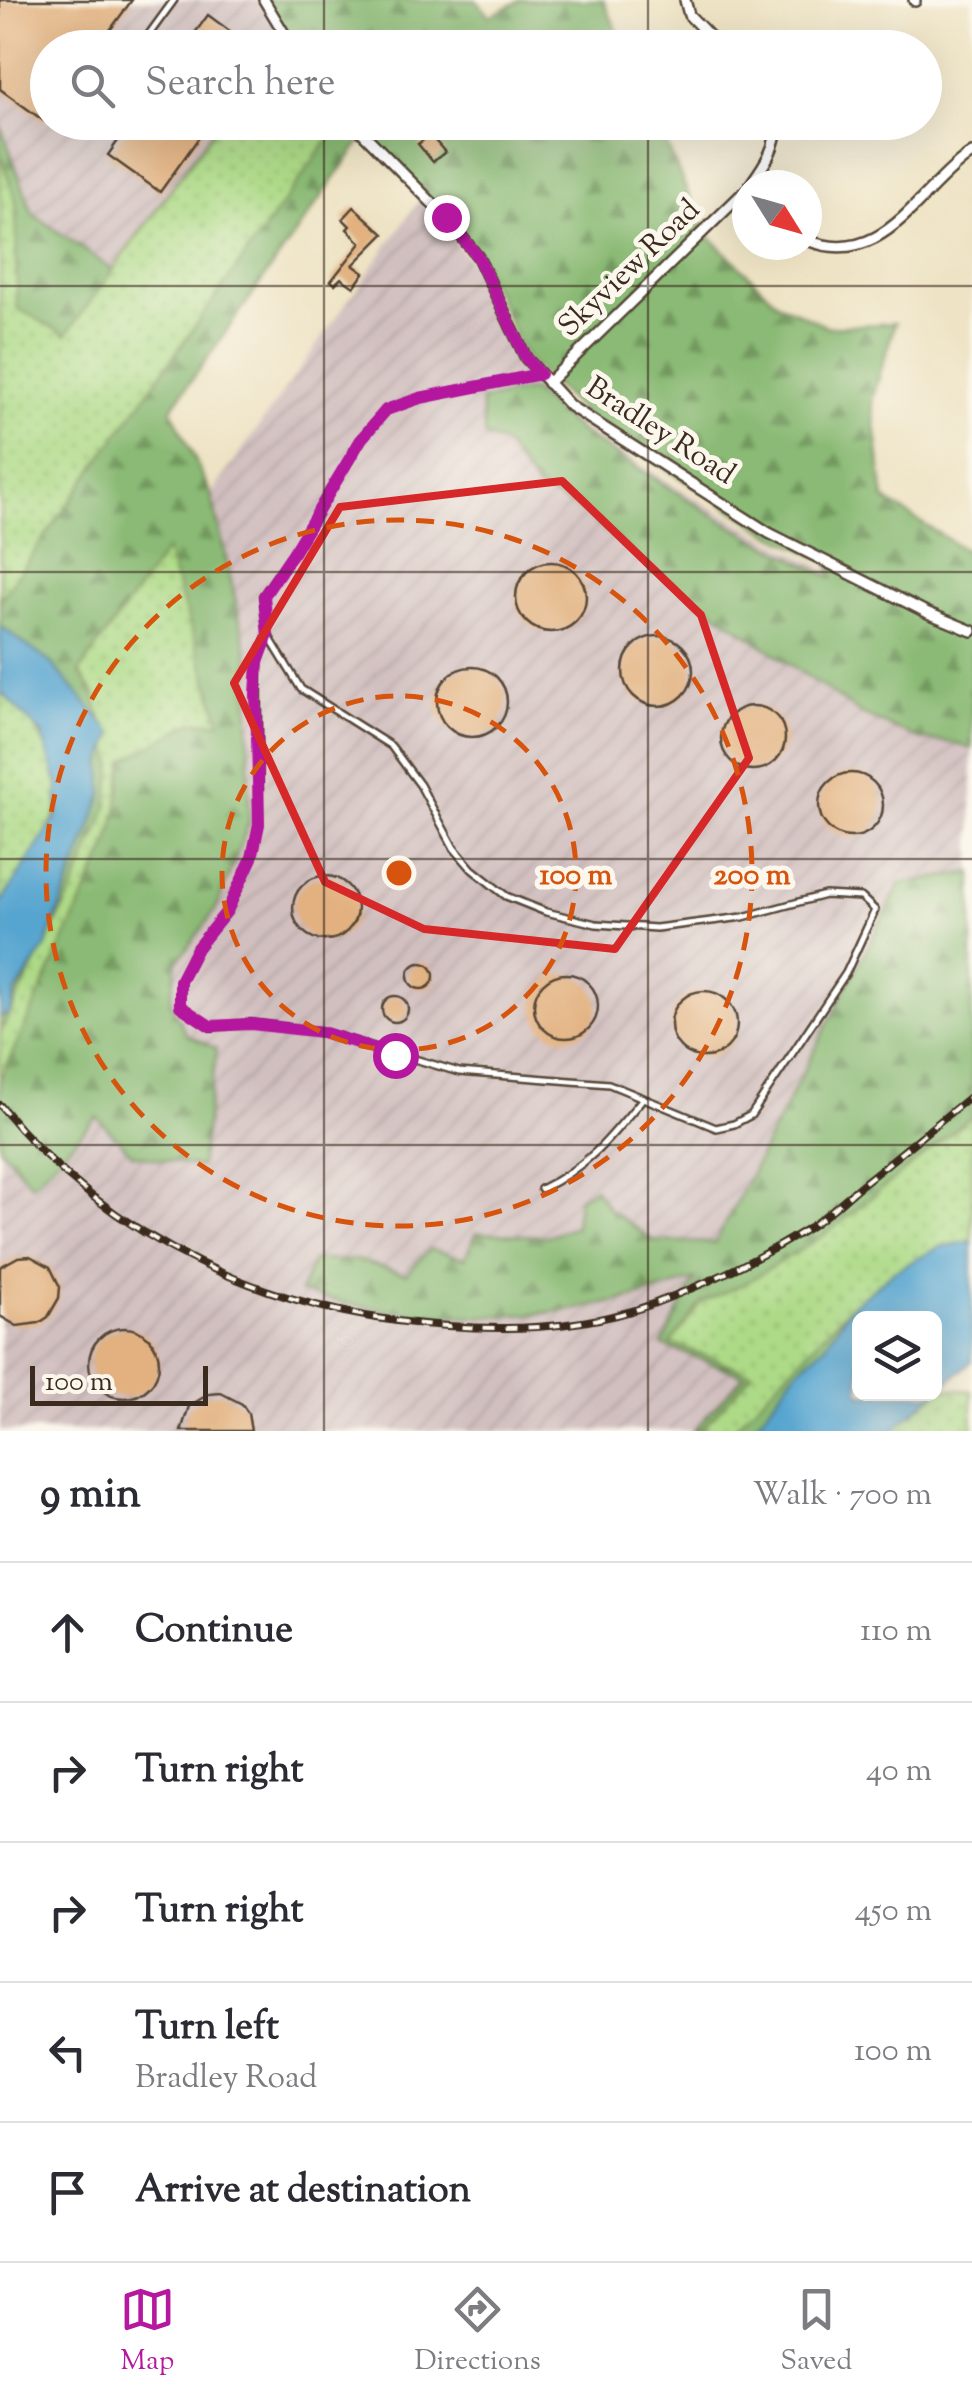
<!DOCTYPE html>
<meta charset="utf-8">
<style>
body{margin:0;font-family:"Sorts Mill Goudy",serif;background:#f7f7f7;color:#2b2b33}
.controls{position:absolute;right:30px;bottom:30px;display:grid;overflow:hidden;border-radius:15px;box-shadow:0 10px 40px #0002}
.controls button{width:90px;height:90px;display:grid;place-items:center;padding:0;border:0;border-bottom:2px solid #e1e1e2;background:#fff;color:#2b2b33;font:50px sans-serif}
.compass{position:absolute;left:732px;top:170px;width:90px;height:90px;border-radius:50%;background:#fff;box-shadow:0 10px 40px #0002;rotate:127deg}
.scale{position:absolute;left:30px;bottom:25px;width:178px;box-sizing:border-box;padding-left:10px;border:5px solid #3b2a1e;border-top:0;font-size:28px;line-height:35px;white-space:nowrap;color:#3b2a1e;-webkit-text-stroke:8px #fbf7ec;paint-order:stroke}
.stop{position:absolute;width:30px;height:30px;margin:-22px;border:8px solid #b5179e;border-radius:50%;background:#fff}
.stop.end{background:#b5179e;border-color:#fff;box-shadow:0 2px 10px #0008}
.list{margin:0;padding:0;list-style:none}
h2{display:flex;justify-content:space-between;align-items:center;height:130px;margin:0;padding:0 40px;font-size:42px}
h2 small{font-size:32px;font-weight:400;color:#7c7c81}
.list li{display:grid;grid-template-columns:65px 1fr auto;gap:30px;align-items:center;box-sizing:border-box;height:140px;padding:0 40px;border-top:2px solid #e1e1e2}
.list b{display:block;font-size:38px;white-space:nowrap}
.list p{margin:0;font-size:32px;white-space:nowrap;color:#7c7c81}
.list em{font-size:32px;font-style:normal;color:#7c7c81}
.icon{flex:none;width:55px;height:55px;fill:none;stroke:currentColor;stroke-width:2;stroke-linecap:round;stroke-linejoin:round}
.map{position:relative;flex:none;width:972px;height:1431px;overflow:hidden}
.search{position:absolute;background:#fff;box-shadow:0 10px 40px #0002;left:30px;right:30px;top:30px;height:110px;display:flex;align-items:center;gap:25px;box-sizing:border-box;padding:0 35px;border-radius:55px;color:#7c7c81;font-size:38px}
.sheet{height:830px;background:#fff}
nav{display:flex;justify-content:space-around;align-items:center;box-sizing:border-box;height:140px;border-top:2px solid #e1e1e2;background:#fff;font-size:28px;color:#7c7c81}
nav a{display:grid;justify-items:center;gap:5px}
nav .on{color:#b5179e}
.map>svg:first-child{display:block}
</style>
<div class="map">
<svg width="972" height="1431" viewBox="0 0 972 1431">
<defs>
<pattern id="industrial-furrows" width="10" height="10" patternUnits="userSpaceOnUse" patternTransform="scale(2.5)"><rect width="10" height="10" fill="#d1bfbf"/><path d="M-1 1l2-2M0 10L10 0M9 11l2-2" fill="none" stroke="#b4a4a4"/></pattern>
<pattern id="forest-firs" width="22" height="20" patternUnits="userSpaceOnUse" patternTransform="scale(2.5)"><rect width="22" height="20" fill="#8aba74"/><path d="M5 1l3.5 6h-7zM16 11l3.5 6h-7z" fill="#72975f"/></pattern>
<pattern id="park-dots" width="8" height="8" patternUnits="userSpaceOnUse" patternTransform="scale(2.5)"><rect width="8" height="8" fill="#adda87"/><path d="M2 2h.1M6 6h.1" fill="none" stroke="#96bb74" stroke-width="1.8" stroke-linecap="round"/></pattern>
</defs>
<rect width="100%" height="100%" fill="#fbf7ec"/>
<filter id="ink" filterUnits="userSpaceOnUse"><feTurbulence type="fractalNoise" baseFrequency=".01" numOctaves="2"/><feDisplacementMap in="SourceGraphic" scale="20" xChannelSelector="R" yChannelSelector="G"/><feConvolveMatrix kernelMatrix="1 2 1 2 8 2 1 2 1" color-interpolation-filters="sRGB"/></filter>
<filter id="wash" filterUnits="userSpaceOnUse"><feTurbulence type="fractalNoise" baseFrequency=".0048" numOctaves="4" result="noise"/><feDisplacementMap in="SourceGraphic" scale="40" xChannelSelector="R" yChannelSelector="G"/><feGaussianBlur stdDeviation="2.25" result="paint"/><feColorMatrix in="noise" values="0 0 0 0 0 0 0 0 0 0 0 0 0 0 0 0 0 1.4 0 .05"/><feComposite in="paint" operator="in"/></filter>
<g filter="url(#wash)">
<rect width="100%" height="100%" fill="#eee3c4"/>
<g fill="url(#industrial-furrows)">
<path d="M0,0H264L282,31L271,47L48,48V122L218,123L113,270L33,214L0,124Z"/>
<path d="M420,200L471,262L530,379L583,430L693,497L830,572L853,676L972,730V872L900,884L663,1344L744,1374L693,1431H0V1074L114,865L172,549Z"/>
</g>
<g fill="url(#forest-firs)" stroke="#627249" stroke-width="2.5">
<path d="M264,0H476L490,16L521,0H603L624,47H271L282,31Z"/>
<path d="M218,123H657L705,232L777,303L828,327L895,323L872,400L884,499L972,555V749L955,743L919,739L861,714L644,562L575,506L537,488L504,444L485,437L481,401L530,390L581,433L733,527L832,578L829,563L769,533L592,422L526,358L485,272L446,217L364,137L171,409L211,494L249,659V823L215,911L177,962L170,1002L186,1034L217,1049L200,1167L132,1154L97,1117L32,1185L0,1147V1017L9,1014L16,992L45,948L103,794L102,763L112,734L52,664L0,626V124L33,214L113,270Z"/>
<path d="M972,872V1241L940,1247L849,1308L826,1345L798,1369L751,1431H693L744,1375L662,1345L695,1279C571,1324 426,1328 300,1292L313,1260H356L406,1274L430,1249L465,1258L476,1233L547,1236L575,1226L578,1198L594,1188L610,1210L654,1241L715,1243L900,884Z"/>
</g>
<g fill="url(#park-dots)" stroke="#748252" stroke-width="2.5">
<path d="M219,123H340L0,600V154L16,201L17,308L66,335Z"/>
<path d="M166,550L221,722H193L124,761L117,812L108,846L0,1080V1033L72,892L107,809L113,765L94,694L79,672Z"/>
<path d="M0,693L28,711L67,789L24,881L0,908Z"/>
<path d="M972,1116V1241L940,1247L849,1308L731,1431H700L752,1373L671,1343L702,1302L744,1284L826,1234Z"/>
<path d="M935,1388L972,1391V1431H855L934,1394Z"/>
</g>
<g fill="#57a5d0" stroke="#496877" stroke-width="2.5" fill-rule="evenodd">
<path d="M0,626L52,664L113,734L102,763L103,794L45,948L16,992L9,1014L0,1017V904L57,816L58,785L42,734L0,691Z"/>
<path d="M972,1241V1361L892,1431H751L798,1369L826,1345L849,1308L894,1271L940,1247ZM860,1318H934V1394H860Z"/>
</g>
<g id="blocks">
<g fill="#e2b17f">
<path d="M0,0H132L97,48H48V115L44,121L0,89Z"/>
<path d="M208,15L253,48H184Z"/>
<path d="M131,122H210L160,192L108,155Z"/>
<path d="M430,135L445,152L433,162L418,144Z"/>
<path d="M354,207L384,234L353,265L364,273L354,287L341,278L335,284L331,281L361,243L347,229L350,226L343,219Z"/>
<circle cx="551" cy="597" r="35"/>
<circle cx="658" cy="671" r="35"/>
<circle cx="472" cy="702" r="35"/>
<circle cx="753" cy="738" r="32"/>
<circle cx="851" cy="805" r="32"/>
<circle cx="325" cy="908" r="32"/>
<circle cx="421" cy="976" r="13"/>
<circle cx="566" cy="1006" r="32"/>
<circle cx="704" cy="1024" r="33"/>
<circle cx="395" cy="1009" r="13"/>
<path d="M30,1256L50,1267L60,1287L59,1298L48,1317L39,1323L17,1326L0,1316V1267L18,1257Z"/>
<circle cx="124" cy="1363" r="35"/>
<path d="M221,1393L242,1404L248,1413L251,1431H181L189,1406L209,1394Z"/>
</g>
</g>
</g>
<g filter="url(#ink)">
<use href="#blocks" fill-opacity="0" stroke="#564637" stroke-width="2.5"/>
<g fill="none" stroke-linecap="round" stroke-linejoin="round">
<g stroke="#564637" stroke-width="10">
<g id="service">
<path d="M139,48L174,0"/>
<path d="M82,127L85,122"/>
<path d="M268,635L258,663L259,824L252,858L227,911L197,948L180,981V1006L211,1027L251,1023L322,1032L459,1072L609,1084L716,1128L734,1124L751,1115L846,973L875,910L861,897L825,895L743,917L656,928L596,924L546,912L506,896L472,869L454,848L420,785L391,746L301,689L268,635L263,596L293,553L362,438L386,410L420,398L540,374"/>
<path d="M541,1189C588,1167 610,1138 643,1098"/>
</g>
</g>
<g stroke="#564637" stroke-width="14">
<g id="minor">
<path d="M264,0L293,48"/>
<path d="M685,0L689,15L721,48"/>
<path d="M914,0L915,1"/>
<path d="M352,122L446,217L478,257L526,358L570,406L769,533L928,613L972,631"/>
<path d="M750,185C765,164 776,149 777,122"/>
<path d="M807,240C884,271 919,188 972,153"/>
<path d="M548,383L747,189"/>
</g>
</g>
<use href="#service" stroke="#fff" stroke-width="5"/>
<use href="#minor" stroke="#fff" stroke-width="9"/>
<g stroke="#3b2a1e" stroke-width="8">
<path id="rail" d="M0,1105C111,1243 274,1315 448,1326C515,1331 586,1328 650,1305C704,1285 759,1259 807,1229C826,1217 843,1200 860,1186C898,1156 935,1125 972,1095"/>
</g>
<use href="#rail" stroke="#fbf7ec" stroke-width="4" stroke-dasharray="11" stroke-linecap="butt"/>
</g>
</g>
<g fill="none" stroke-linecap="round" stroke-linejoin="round" filter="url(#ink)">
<path stroke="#b5179e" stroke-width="12" d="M395,1055L322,1032L251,1024L210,1026L180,1006V981L197,948L227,911L252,858L259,824L256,694L258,662L268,635L264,596L293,553L362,438L386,410L420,398L540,374L526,358L478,257L446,217"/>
</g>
<path fill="none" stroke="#d62828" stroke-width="8" stroke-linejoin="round" d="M562,481L701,615L749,758L615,949L424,929L325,882L234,683L340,507Z"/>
<path fill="none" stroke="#3b2a1e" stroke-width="2.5" stroke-opacity="0.55" d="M324,0V48M648,0V48M324,122V1431M648,122V1431M0,286H972M0,572H972M0,859H972M0,1145H972"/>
<g fill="none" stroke="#d7540e" stroke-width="5" stroke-dasharray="18 12">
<circle cx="399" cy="873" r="177"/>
<circle cx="399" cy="873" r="353"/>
</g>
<g text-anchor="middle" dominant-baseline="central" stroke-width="10" stroke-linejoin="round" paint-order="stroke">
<g font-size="30" fill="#3b2a1e" stroke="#fbf7ec">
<text transform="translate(630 269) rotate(-44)">Skyview Road</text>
<text transform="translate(660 432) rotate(33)">Bradley Road</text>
</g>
</g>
<circle cx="399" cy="873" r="15" fill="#d7540e" stroke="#fbf7ec" stroke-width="5"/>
<g font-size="30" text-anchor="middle" font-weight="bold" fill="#d7540e" stroke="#fbf7ec" stroke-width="10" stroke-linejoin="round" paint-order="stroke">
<text x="576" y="884">100 m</text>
<text x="752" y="884">200 m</text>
</g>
</svg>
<div class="controls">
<button><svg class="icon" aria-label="layers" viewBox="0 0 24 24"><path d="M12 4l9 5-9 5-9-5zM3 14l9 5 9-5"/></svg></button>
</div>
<svg class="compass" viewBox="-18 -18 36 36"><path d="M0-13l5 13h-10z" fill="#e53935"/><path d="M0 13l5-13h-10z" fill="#7c7c81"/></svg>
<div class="scale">100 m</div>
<div class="stop" style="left:395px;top:1055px"></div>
<div class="stop end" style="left:446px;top:217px"></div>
<div class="search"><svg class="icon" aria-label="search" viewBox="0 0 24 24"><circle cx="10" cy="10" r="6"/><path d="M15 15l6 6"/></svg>Search here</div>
</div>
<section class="sheet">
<h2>9 min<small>Walk · 700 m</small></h2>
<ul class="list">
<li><svg class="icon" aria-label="ahead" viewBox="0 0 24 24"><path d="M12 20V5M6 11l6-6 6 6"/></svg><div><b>Continue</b></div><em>110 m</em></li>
<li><svg class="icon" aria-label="right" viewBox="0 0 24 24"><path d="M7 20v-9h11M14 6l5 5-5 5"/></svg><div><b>Turn right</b></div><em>40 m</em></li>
<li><svg class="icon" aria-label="right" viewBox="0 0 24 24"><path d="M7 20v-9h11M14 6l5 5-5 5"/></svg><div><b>Turn right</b></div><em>450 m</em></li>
<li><svg class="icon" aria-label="left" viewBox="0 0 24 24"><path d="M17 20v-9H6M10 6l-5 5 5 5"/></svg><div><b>Turn left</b><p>Bradley Road</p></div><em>100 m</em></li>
<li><svg class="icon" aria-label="arrive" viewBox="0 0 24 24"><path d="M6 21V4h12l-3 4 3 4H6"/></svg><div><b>Arrive at destination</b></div></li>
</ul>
</section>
<nav>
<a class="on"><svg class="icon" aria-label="map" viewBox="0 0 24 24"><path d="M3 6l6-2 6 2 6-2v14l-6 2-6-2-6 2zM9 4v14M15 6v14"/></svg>Map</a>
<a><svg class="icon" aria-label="directions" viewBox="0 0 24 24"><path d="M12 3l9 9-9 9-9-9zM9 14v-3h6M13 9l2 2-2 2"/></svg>Directions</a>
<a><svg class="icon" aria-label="saved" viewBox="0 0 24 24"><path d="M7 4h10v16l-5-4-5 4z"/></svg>Saved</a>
</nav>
